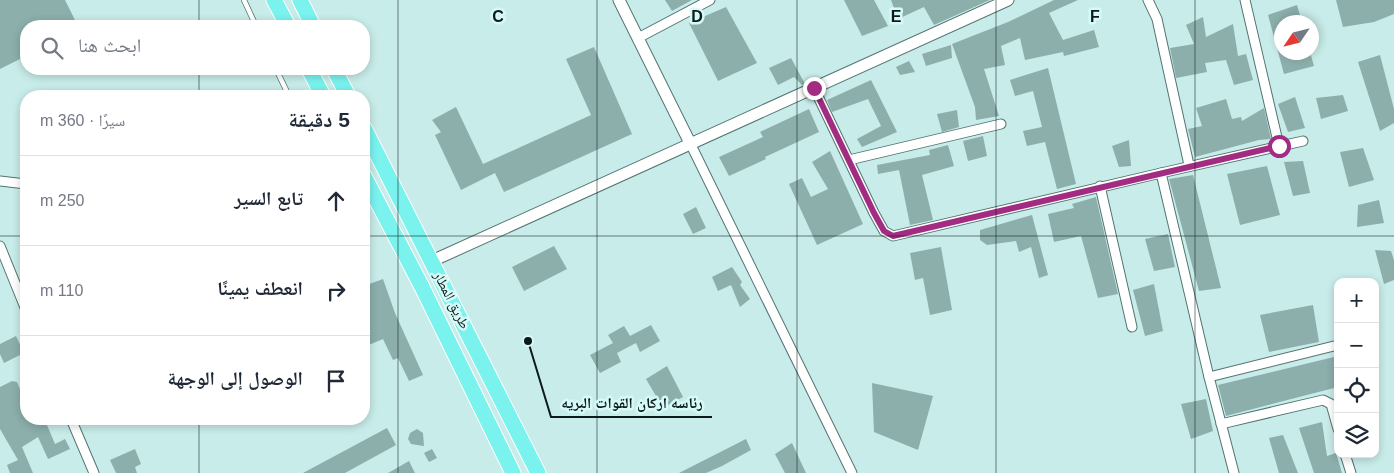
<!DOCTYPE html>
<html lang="ar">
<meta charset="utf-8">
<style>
body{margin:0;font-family:Helvetica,"Noto Naskh Arabic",sans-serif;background:#f2f2f3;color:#1f2937;direction:rtl}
.controls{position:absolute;right:15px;bottom:15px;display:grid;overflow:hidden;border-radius:10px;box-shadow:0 2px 8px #0003}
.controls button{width:45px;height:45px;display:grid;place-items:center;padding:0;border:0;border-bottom:1px solid #e0e1e3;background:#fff;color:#1f2937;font:25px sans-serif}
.compass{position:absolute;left:1274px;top:15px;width:45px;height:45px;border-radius:50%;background:#fff;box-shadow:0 2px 8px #0003;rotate:235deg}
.stop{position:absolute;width:15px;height:15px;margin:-11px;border:4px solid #a32c83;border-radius:50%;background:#fff}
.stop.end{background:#a32c83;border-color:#fff;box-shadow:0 1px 5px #0008}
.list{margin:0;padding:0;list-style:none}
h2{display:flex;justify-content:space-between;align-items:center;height:65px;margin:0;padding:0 20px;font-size:21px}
h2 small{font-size:16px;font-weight:400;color:#747a83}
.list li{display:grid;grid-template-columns:32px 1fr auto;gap:15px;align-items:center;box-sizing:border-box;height:90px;padding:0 20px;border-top:1px solid #e0e1e3}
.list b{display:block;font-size:19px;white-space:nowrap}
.list em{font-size:16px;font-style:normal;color:#747a83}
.icon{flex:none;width:28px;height:28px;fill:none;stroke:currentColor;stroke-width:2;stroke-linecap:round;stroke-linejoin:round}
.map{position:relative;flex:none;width:1394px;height:473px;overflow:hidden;direction:ltr}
.search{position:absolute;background:#fff;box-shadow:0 2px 8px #0003;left:20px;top:20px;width:350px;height:55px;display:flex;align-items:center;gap:12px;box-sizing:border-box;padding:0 18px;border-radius:20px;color:#747a83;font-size:19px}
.panel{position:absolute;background:#fff;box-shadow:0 2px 8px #0003;left:20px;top:90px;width:350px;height:335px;border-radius:20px;direction:rtl}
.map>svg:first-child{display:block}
</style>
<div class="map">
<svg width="1394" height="473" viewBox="0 0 1394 473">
<rect width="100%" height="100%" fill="#c8ece9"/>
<g fill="#8cafac">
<path d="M0,0H65L78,26H26V56L0,69Z"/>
<path d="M665,0H692L672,11Z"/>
<path d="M844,0H874L888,26L862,36Z"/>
<path d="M891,0H990L934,25L924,7L898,19Z"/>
<path d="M1054,0H1078L1049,13L1063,40L1094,30L1099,47L1064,56L1063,52L1025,60L1020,38L1001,46L1005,65L984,69L999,116L976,120L975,107L952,44L1008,22Z"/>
<path d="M1336,0H1394V14L1374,22L1343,27Z"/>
<path d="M1297,5L1302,22H1282V52H1310L1314,66L1284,74L1268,15Z"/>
<path d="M726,7L757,63L718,81L689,23Z"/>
<path d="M1203,17L1206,37L1233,24L1238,56L1246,54L1253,80L1234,85L1226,60L1205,63L1207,72L1176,78L1170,48L1194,44L1186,25Z"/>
<path d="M951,45L952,58L926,66L922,54Z"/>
<path d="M594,47L632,134L504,192L495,173L461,190L435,135L441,132L432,120L456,107L483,164L591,115L566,59Z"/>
<path d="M1380,55L1394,109V123L1380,131L1358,62Z"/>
<path d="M791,58L805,84L802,85L794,77L778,85L769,68Z"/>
<path d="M909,61L915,72L900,75L896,67Z"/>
<path d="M1048,68L1076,184L1057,189L1045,142L1027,146L1023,131L1042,127L1033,91L1015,96L1010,80Z"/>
<path d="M871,80L897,132L862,147L857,139L881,126L868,99L832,112L827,100Z"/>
<path d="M1343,95L1348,111L1321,119L1316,98Z"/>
<path d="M1295,97L1305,128L1288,132L1278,104Z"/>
<path d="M1226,99L1232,119L1241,117L1242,121L1264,108L1271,139L1259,140L1195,157L1188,129L1202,126L1196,108Z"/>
<path d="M809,109L819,132L765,157L766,159L729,176L719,157L763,137L760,132Z"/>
<path d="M957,110L959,127L942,132L937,114Z"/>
<path d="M983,136L987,156L968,161L963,141Z"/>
<path d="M1129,140L1131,166L1119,167L1112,146Z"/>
<path d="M948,145L954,166L922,175L933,220L910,225L899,170L878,174L877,165L930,155L929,150Z"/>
<path d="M1363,148L1374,180L1349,187L1340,152Z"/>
<path d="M830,151L863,224L817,245L789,184L802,178L811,197L828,189L812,162Z"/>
<path d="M1303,161L1310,193L1293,196L1284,162Z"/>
<path d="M1267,166L1280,215L1240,225L1227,174Z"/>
<path d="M1193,175L1221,288L1199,291L1169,179Z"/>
<path d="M1096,197L1118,294L1098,298L1081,236L1054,242L1048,214L1074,208L1072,204Z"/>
<path d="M1379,200L1384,223L1357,227L1358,205Z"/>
<path d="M696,207L706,228L693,234L683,214Z"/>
<path d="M1032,215L1048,275L1039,278L1031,247L1019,252L1016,241L987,245L980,240V230Z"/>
<path d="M1168,234L1175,267L1154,271L1145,239Z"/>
<path d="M554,246L567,269L524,291L512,267Z"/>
<path d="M941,247L952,310L930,315L923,278L915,280L910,253Z"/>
<path d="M1375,250L1391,251L1394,260V280L1384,284Z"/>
<path d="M732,267L742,282L740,285L750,299L740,307L731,285L718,291L712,277Z"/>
<path d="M383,279L395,313L423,375L409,381L398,358L393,360L383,339L364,347V286Z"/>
<path d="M1154,284L1163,331L1145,336L1133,290Z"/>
<path d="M1313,305L1319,342L1269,352L1260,315Z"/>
<path d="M651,325L660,341L640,352L636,343L617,353L621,362L600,373L590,355L613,343L608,335L624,326L630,336Z"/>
<path d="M16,336L24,353L4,363L0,354V344Z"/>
<path d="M1338,356V387L1226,416L1218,385Z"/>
<path d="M667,366L683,397L663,408L646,379Z"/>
<path d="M12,381L17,382L26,404V419H62L47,425L55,444L65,439L70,449L48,459L38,437L22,447L33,473H10L7,465L18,460L0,429V387Z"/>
<path d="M872,383L933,396L918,450L874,432Z"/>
<path d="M1206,399L1213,431L1191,439L1181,404Z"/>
<path d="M1322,422L1327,456L1336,453L1342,473H1314L1299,428Z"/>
<path d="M387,428L396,445L345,473H303Z"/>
<path d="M417,429L423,433L424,446L411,444L408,439L410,433Z"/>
<path d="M1283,435L1298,473H1279L1269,438Z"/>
<path d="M746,439L751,450L722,466L706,473H679Z"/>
<path d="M792,443L806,473H785L775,454Z"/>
<path d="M135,449L141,464L135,467L137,473H116L110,460Z"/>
<path d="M432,449L437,458L429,462L424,453Z"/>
<path d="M409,461L415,473H388Z"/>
</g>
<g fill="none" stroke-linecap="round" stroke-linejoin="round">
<g stroke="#537472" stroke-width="6">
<g id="service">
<path d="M244,0L256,26"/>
<path d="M276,69L289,96"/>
</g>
</g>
<g stroke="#537472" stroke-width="11">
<g id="minor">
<path d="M1148,0L1157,19L1189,165"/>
<path d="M1245,0L1279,146"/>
<path d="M638,38L710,0"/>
<path d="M814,88L874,213L884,231L893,236L1161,173L1209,377"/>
<path d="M691,145L852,473"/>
<path d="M849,160L1001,124"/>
<path d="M1161,173L1303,141"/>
<path d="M0,181L26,184"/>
<path d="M1100,186L1132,327"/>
<path d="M0,246L26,310"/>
<path d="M71,419L94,473"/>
<path d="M1221,424L1323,400L1331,404L1338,429"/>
<path d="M1345,454L1351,473"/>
<path d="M1234,473L1209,377L1338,345"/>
</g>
</g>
<g stroke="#537472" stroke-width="13">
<g id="tertiary">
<path d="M619,0L691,145"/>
<path d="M432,261L1008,0"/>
</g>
</g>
<g stroke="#fff" stroke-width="17">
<g id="trunk">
<path d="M274,0L288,26"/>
<path d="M300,0L313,26"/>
<path d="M309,69L323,96"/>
<path d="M334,69L348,96"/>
<path d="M364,128L538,473"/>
<path d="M364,176L422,287L513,473"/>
</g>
</g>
<use href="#service" stroke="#fff" stroke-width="4.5"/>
<use href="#minor" stroke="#fff" stroke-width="9"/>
<use href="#tertiary" stroke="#fff" stroke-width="11"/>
<use href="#trunk" stroke="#7af2ee" stroke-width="15"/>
</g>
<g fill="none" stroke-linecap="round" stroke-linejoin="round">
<path stroke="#a32c83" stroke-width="6" d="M814,88L874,213L884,231L893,236L1279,146"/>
</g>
<path fill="none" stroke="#0c1a19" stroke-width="1" stroke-opacity="0.55" d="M199,0V26M398,0V473M597,0V473M797,0V473M996,0V473M1195,0V473M199,69V96M0,236H26M364,236H1394M199,419V473"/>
<g text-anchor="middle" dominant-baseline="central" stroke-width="5" stroke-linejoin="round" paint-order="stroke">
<g font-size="14" fill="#0c1a19" stroke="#d5faf7">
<text transform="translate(452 300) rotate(63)">طريق المطار</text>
</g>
</g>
<g font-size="16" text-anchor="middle" font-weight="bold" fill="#0c1a19" stroke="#d5faf7" stroke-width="5" stroke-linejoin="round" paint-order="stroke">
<text x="498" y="22">C</text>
<text x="697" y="22">D</text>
<text x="896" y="22">E</text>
<text x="1095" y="22">F</text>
</g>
<path fill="none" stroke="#0c1a19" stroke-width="2" d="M528 341L551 417H712"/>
<circle fill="#0c1a19" stroke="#d5faf7" stroke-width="2" cx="528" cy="341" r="5"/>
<g font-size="15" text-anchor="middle" font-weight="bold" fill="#0c1a19" stroke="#d5faf7" stroke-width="5" stroke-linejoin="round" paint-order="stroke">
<text x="632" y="408">رئاسه اركان القوات البريه</text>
</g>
</svg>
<div class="controls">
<button>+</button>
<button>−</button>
<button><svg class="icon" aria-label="locate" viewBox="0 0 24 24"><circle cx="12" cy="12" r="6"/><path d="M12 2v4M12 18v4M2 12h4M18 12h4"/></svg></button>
<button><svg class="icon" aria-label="layers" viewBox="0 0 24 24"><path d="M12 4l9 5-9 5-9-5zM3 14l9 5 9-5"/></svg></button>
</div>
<svg class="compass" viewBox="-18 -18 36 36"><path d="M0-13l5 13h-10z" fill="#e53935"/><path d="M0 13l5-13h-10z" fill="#747a83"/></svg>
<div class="stop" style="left:1279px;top:146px"></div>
<div class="stop end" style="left:814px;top:88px"></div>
<div class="search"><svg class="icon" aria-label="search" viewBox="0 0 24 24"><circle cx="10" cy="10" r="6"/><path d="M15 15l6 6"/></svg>ابحث هنا</div>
<section class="panel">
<h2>5 دقيقة<small>سيرًا · 360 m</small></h2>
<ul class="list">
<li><svg class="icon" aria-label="ahead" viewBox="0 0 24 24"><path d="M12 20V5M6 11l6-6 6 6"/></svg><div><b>تابع السير</b></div><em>250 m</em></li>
<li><svg class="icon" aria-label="right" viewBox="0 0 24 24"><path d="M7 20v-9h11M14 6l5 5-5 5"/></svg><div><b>انعطف يمينًا</b></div><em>110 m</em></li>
<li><svg class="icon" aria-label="arrive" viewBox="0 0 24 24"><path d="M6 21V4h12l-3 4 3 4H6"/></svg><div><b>الوصول إلى الوجهة</b></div></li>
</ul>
</section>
</div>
